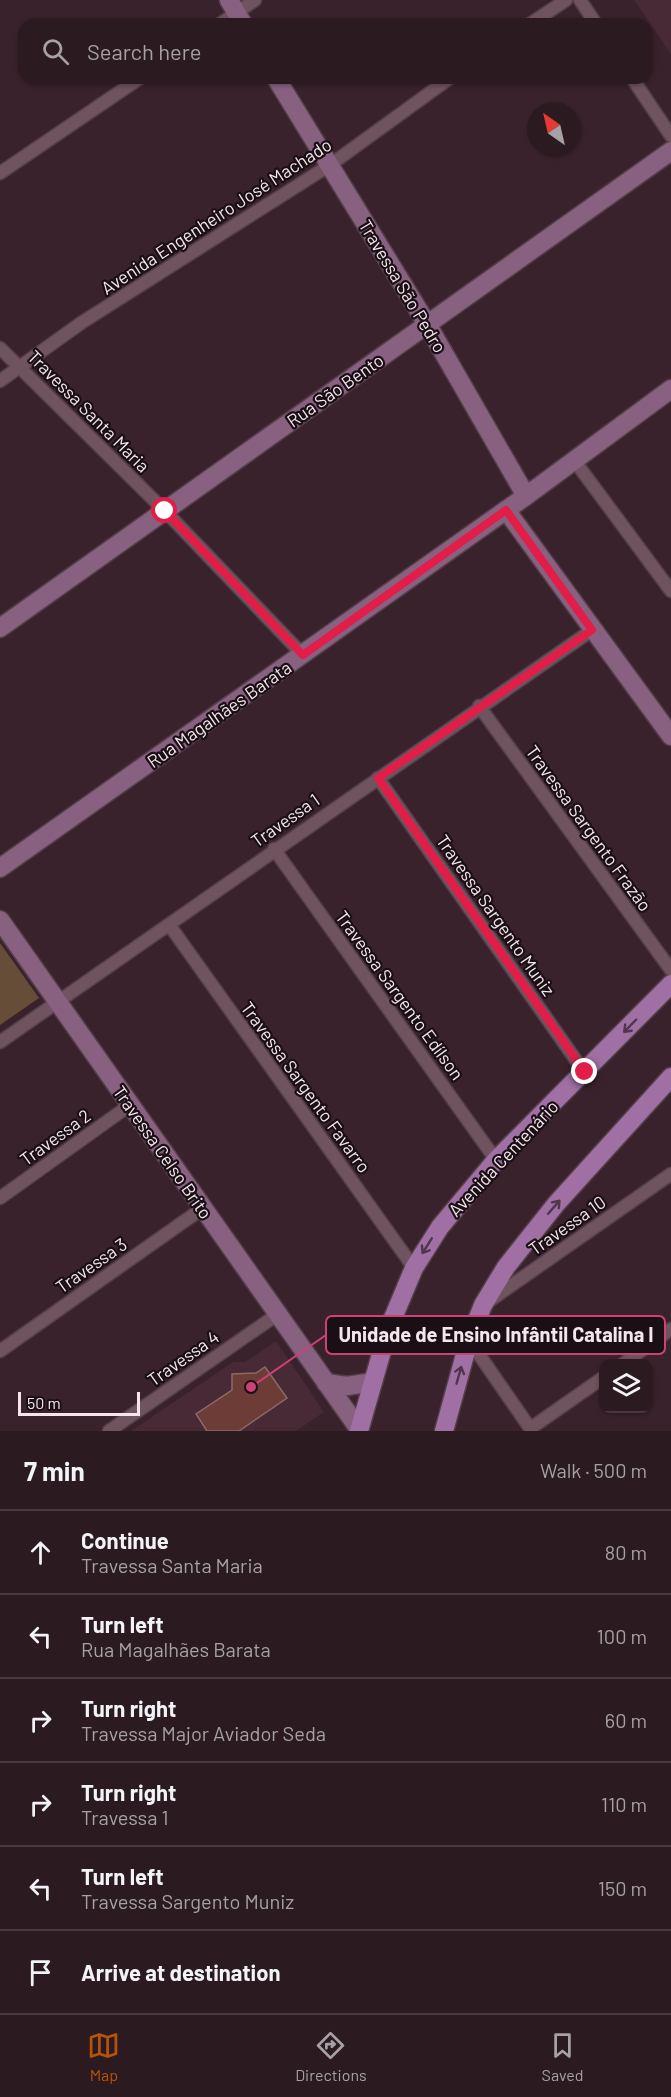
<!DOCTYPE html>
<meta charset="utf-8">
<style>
body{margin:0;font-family:Barlow,sans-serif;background:#38272e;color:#f1f3f6}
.controls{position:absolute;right:18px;bottom:18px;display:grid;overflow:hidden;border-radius:12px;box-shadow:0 2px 4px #0004}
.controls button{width:54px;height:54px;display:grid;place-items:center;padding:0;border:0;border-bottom:2px solid #48383f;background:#2c1a21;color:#f1f3f6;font:30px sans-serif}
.compass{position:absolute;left:527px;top:102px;width:54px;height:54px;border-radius:50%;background:#2c1a21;box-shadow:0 2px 4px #0004;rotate:326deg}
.scale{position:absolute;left:18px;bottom:15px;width:122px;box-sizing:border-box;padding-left:6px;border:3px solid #f6e5ec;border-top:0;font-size:16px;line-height:21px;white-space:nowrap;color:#f6e5ec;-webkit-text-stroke:4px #1a0f14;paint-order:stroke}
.stop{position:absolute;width:18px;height:18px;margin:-14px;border:4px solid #e11d48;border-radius:50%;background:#fff}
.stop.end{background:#e11d48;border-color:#fff;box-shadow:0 2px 6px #0008}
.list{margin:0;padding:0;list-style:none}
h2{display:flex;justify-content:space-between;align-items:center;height:78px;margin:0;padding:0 24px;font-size:26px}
h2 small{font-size:20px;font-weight:400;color:#a6a1a5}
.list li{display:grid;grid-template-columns:39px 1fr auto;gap:18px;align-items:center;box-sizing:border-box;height:84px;padding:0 24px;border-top:2px solid #48383f}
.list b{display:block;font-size:22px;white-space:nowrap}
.list p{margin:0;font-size:20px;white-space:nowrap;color:#a6a1a5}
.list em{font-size:20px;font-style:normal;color:#a6a1a5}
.icon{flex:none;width:33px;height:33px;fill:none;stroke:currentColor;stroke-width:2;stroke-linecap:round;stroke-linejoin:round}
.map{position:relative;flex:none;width:671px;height:1431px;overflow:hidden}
.search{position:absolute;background:#2c1a21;box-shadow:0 2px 4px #0004;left:18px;right:18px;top:18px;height:66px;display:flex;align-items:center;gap:15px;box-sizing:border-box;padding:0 21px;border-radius:18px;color:#a6a1a5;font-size:22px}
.sheet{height:582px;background:#2c1a21}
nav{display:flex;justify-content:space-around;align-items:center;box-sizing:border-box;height:84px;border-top:2px solid #48383f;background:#2c1a21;font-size:16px;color:#a6a1a5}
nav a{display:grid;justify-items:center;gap:3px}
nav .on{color:#b45309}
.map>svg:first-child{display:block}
</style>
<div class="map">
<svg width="671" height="1431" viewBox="0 0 671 1431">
<rect width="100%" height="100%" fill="#3a222c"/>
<g fill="#482936">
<path d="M634,0H671V54Z"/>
<path d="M276,1341L324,1412L296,1431H131L233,1362H245Z"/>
</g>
<path fill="#664d38" d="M0,943L39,998L0,1025Z"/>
<path fill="#6d3c37" stroke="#8a6b67" stroke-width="1.5" d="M265,1367L287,1398L239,1431H207L196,1414L232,1390V1374L256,1373Z"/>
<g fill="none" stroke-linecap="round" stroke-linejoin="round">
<g stroke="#533f48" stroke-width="15">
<g id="street">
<path d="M580,0L596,24"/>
<path d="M220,24L255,0"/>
<path d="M530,24L566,0"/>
<path d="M632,78L671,136"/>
<path d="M0,173L140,78"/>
<path d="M0,348L165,511L303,655"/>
<path d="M0,381L81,323L330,165L450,78"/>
<path d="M574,460L671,591"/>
<path d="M479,706L671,970"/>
<path d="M378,778L585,1073"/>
<path d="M274,849L496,1160"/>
<path d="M170,926L414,1268"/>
<path d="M0,1042L592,630"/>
<path d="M0,1198L130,1105"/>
<path d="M489,1301L671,1174"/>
<path d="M469,1340L532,1431"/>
<path d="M0,1351L203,1208"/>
<path d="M623,1364L671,1329"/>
<path d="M531,1428L604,1377"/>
<path d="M109,1431L278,1314"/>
</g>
</g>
<g stroke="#533f48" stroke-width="21">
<g id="secondary">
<path d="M229,0L243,24"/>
<path d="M276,78L427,324L526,496"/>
<path d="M506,510L671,736"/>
<path d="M0,628L671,151"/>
<path d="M0,868L526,496L671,389"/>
<path d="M0,920L359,1429"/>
<path d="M326,1383L347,1386L373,1382"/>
</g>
</g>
<g stroke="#533f48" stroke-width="21">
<g id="primary">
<path d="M359,1431L388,1330L414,1268L440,1227L496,1160L671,984"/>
<path d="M444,1431L469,1340L483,1305L506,1267L556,1204L671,1077"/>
</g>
</g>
<use href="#street" stroke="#6f535e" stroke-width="12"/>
<use href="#secondary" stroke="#886180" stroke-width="18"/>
<use href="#primary" stroke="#a06fa3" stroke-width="18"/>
</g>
<defs><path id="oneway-shaft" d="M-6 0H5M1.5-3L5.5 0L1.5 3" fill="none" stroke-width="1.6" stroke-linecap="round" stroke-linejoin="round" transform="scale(1.5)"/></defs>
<g stroke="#50354d">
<use href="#oneway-shaft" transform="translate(630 1026) rotate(134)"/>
<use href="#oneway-shaft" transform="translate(554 1207) rotate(-49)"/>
<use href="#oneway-shaft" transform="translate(427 1246) rotate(122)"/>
<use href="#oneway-shaft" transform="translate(459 1375) rotate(-74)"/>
</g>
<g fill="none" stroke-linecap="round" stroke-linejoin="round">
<path stroke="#e11d48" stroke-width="8" d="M165,511L303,655L506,510L592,630L378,778L585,1072"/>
</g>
<g text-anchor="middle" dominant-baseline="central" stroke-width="4.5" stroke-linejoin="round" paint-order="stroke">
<g font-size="18" fill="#f6e5ec" stroke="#1a0f14">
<text transform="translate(216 216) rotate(-33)">Avenida Engenheiro José Machado</text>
<text transform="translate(403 286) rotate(59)">Travessa São Pedro</text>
<text transform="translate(335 390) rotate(-35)">Rua São Bento</text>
<text transform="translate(89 411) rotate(45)">Travessa Santa Maria</text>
<text transform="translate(219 714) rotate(-35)">Rua Magalhães Barata</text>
<text transform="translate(285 820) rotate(-35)">Travessa 1</text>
<text transform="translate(589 828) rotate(54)">Travessa Sargento Frazão</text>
<text transform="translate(496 915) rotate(55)">Travessa Sargento Muniz</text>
<text transform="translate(400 995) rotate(54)">Travessa Sargento Edílson</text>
<text transform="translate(306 1087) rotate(54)">Travessa Sargento Favarro</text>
<text transform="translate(55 1137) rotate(-36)">Travessa 2</text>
<text transform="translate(163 1152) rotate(55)">Travessa Celso Brito</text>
<text transform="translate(503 1158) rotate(-47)">Avenida Centenário</text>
<text transform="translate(567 1225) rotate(-35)">Travessa 10</text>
<text transform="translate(91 1265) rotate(-35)">Travessa 3</text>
<text transform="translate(183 1358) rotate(-35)">Travessa 4</text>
</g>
</g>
<path fill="none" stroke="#cc4178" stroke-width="2" d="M251 1387L326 1335"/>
<circle fill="#cc4178" stroke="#1a0f14" stroke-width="2" cx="251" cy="1387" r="6"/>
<rect fill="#1a0f14" stroke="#cc4178" stroke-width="2" x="326" y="1316" width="339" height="38" rx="6"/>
<g font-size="20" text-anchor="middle" font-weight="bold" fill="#f6e5ec">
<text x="496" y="1342">Unidade de Ensino Infântil Catalina I</text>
</g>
</svg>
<div class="controls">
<button><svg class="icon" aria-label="layers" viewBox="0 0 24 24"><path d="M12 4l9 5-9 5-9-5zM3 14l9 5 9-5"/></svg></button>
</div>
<svg class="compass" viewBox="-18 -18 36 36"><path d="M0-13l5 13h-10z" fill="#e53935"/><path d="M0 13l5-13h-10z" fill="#a6a1a5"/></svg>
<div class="scale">50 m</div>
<div class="stop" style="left:165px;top:511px"></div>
<div class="stop end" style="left:585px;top:1072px"></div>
<div class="search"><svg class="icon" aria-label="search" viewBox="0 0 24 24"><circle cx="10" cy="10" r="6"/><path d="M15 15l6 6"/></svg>Search here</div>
</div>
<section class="sheet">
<h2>7 min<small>Walk · 500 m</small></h2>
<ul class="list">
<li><svg class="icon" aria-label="ahead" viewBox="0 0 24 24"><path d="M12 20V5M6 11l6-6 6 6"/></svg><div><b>Continue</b><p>Travessa Santa Maria</p></div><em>80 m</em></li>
<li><svg class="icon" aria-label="left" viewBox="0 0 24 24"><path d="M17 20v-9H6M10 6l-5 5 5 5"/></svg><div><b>Turn left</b><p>Rua Magalhães Barata</p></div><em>100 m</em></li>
<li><svg class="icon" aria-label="right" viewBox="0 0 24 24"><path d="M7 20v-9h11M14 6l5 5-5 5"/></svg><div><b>Turn right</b><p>Travessa Major Aviador Seda</p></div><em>60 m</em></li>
<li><svg class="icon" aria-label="right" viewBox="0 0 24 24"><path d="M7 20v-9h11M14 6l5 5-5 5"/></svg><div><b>Turn right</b><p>Travessa 1</p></div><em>110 m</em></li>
<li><svg class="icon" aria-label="left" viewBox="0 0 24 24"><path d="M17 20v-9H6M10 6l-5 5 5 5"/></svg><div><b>Turn left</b><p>Travessa Sargento Muniz</p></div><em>150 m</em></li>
<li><svg class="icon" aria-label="arrive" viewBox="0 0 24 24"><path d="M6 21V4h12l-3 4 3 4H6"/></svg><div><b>Arrive at destination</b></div></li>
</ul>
</section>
<nav>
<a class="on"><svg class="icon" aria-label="map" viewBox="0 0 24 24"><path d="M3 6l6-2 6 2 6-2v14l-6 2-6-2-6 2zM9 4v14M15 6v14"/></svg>Map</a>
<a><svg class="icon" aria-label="directions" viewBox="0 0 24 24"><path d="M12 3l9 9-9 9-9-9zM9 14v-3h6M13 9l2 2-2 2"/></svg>Directions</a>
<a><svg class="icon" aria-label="saved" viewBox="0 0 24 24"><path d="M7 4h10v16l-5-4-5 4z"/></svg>Saved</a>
</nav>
